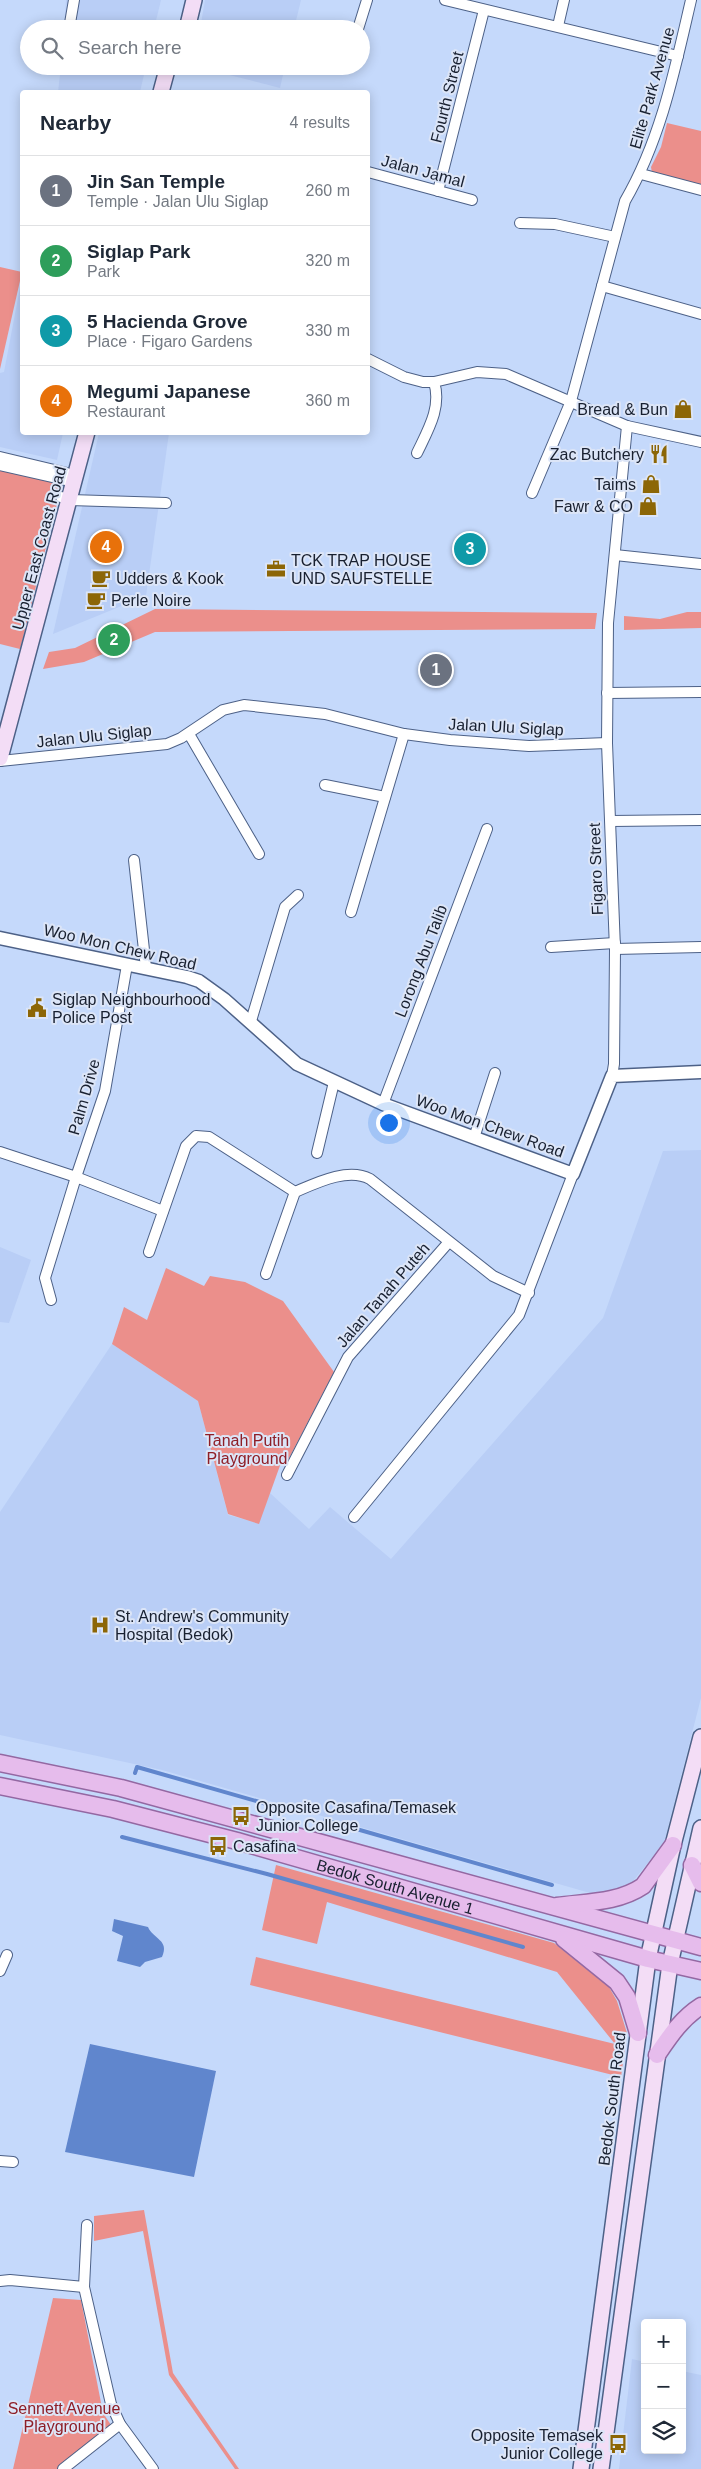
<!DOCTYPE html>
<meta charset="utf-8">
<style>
body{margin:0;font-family:Helvetica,sans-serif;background:#f6f6f7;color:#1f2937}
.controls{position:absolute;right:15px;bottom:15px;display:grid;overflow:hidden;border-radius:5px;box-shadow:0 2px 12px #0003}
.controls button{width:45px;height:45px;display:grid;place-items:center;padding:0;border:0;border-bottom:1px solid #e0e1e3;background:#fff;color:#1f2937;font:25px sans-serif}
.you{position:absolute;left:388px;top:1122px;width:18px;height:18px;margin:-12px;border:4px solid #fff;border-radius:50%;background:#1a73e8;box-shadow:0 0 0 8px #1a73e833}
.badge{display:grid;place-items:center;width:32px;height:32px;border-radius:50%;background:#b45309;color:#fff;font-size:16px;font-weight:700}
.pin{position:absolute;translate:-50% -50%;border:2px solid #fff;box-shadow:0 1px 5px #0006}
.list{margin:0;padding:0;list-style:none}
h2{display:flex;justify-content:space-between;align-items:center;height:65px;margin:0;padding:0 20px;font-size:21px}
h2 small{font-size:16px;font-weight:400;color:#747a83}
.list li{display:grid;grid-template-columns:32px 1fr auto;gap:15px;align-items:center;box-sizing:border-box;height:70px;padding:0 20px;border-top:1px solid #e0e1e3}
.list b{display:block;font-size:19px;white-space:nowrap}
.list p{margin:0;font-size:16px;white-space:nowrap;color:#747a83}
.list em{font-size:16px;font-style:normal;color:#747a83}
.icon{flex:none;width:28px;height:28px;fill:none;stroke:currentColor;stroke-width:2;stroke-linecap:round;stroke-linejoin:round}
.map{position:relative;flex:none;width:701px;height:2469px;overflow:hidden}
.search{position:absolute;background:#fff;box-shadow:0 2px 12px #0003;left:20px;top:20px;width:350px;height:55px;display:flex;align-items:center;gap:12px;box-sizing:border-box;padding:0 18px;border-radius:28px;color:#747a83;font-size:19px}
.panel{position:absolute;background:#fff;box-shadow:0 2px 12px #0003;left:20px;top:90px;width:350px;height:345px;border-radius:5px}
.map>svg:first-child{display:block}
</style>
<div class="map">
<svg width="701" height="2469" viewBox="0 0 701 2469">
<rect width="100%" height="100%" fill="#c5d9fb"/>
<g fill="#b9cef6">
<path d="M66,0H161L154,29H64Z"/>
<path d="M205,0H301L294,29H200Z"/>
<path d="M61,66H146L140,92H58Z"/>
<path d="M194,66H285L280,88Z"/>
<path d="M22,277V432L63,433L57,460L0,447V373L4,372Z"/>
<path d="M99,433H169L146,596L53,634Z"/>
<path d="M701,1150V1698L664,1843L629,1886L613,1892L590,1893L162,1770L0,1735V1512L112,1344L198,1401L228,1515L258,1523L270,1493L309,1529L330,1507L391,1559L603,1318L663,1151Z"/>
<path d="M0,1247L31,1260L9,1323L0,1322Z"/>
<path d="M632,2359L645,2362V2450H682V2371L701,2375V2469H619Z"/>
</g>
<g fill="#eb8f8b">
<path d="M667,123L701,131V188L652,173L651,167L661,147Z"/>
<path d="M0,267L22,272L0,369Z"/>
<path d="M0,461L64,476L20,649L0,644Z"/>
<path d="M155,609L597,613L595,629L155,632L84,662L43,669L49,652L75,648Z"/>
<path d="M687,612H701V628L624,630V616L660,619Z"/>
<path d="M166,1268L204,1286L210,1276L245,1282L283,1301L334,1372L287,1462L282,1460L259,1524L228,1514L198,1401L112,1344L124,1307L147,1320Z"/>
<path d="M276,1865L554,1943L609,1987L617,2001L627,2033L621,2077L250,1985L256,1957L615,2044L557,1972L327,1902L317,1944L262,1930Z"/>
<path d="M144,2210L173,2373L239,2469H235L169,2375L143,2231L94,2241V2216Z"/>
<path d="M53,2298L81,2300L103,2413L113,2428L59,2469H13Z"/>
</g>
<g fill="#6086cd">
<path d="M114,1919L148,1927C153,1939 170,1940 162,1957L145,1962L140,1967L117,1961L123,1936L112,1931Z"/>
<path d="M90,2044L216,2071L194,2177L65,2152Z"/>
</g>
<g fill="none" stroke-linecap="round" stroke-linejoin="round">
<g stroke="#6086cd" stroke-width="4">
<path d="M135,1773L137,1767L277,1807"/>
<path d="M325,1820L552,1885"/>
<path d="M122,1837L267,1874L523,1947"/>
</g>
<g stroke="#4d6187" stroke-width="12">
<g id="minor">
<path d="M445,0L678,56"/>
<path d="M558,26L564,0"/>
<path d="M69,29L74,0"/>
<path d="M358,29L367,0"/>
<path d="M368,172L472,200"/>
<path d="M641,174L701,190"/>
<path d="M438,191L484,10"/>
<path d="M520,223L555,224L615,237"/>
<path d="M602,286L701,314"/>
<path d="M368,359L404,377L423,382H434L477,372L506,374L627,426L701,442"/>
<path d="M417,453C428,430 442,407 434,382"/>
<path d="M0,457L67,473"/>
<path d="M0,465L74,482"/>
<path d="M532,493L571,401L625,201C661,139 675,69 691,0"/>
<path d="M61,497L70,500L166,503"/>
<path d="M615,555L701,564"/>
<path d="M607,693L701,692"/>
<path d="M189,734L259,854"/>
<path d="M0,761L167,744L181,738L223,710L244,705L325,714L404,734L450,740L529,746L607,743"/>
<path d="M325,785L385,797"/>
<path d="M611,821L701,820"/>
<path d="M134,860L146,968"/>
<path d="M351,912L404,734"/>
<path d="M551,947L615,943"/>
<path d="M615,949L701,947"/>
<path d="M251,1021L285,907L298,895"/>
<path d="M612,1076L614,1064L615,949L607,743L608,623L627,426"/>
<path d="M383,1104L487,829"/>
<path d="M474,1138L495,1073"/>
<path d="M0,1152L76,1177L163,1211"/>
<path d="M317,1153L334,1082"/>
<path d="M149,1252L186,1146L196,1136L209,1137L295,1192"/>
<path d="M266,1274L295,1192C316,1183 348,1167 370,1179L493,1276L529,1293"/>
<path d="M51,1300L45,1278L76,1177L105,1091L127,965"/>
<path d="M287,1475L348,1357L448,1243"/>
<path d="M354,1517L519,1315L573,1174"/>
<path d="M0,1971L7,1955"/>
<path d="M0,2161L13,2162"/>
<path d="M87,2225L84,2287L111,2404L120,2424L153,2469"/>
<path d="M0,2281L10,2280L84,2287"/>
<path d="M63,2469L120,2424"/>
</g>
</g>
<g stroke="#4d6187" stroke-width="15">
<path id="tertiary" d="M0,938L187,977L199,981L224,999L297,1064L383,1104L573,1174L612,1076L701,1072"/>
</g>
<g stroke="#4d6187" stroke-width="18">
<g id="secondary">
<path d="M187,29L194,0"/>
<path d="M161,92L168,66"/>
<path d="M0,758L87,432"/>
<path d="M581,2469L648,1959L673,1845L701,1737"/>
<path d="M601,2469L670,1964L701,1828"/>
</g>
</g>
<g stroke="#9468a2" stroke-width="19">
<g id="primary">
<path d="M0,1763L121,1788L701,1947"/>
<path id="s1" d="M0,1786L113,1809L237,1841L648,1959L701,1971"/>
<path d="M692,1865L701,1883"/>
<path d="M557,1906C586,1902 618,1903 643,1886L673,1845"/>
<path d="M564,1939L617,1982L627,1997L638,2033"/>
<path d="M657,2055C670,2036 682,2018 701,2006"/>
</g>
</g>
<use href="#minor" stroke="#fff" stroke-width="10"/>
<use href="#tertiary" stroke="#fff" stroke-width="12"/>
<use href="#secondary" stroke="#f3ddf6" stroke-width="15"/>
<use href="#primary" stroke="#e6bcec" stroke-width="16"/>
</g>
<defs>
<g id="shop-bare" transform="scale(1.5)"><path d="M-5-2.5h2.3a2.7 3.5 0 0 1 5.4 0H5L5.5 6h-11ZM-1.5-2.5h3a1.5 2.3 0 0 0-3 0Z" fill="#8c6606" stroke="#dce5f7" stroke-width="2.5" paint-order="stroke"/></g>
<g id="restaurant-bare" transform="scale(1.5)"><path d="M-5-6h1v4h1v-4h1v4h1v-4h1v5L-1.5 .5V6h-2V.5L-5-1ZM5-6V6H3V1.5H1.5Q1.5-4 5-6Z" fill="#8c6606" stroke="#dce5f7" stroke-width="2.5" paint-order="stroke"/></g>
<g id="office-bare" transform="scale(1.5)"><path d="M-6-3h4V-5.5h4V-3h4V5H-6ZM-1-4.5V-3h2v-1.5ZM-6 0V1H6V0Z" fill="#8c6606" stroke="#dce5f7" stroke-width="2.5" paint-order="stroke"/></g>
<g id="cafe-bare" transform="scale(1.5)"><path d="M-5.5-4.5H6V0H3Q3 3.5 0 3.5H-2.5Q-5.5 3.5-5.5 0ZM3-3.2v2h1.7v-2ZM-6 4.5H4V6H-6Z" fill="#8c6606" stroke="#dce5f7" stroke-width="2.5" paint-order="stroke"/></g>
<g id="civic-bare" transform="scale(1.5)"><path d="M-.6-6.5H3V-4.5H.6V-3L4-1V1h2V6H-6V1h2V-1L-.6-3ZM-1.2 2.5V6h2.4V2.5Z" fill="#8c6606" stroke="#dce5f7" stroke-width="2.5" paint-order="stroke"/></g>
<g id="hospital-bare" transform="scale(1.5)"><path d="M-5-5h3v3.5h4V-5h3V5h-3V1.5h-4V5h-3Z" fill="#8c6606" stroke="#dce5f7" stroke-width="2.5" paint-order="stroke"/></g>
<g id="bus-bare" transform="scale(1.5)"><path d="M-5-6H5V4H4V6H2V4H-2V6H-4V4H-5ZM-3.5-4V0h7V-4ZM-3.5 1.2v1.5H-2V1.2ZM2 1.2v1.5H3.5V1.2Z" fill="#8c6606" stroke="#dce5f7" stroke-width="2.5" paint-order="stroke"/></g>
</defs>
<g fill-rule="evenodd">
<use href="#shop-bare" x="683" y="409"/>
<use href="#restaurant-bare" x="659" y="454"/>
<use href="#shop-bare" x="651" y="484"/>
<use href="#shop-bare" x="648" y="506"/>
<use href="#office-bare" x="276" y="569"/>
<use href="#cafe-bare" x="101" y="578"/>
<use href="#cafe-bare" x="96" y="600"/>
<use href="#civic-bare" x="37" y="1008"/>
<use href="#hospital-bare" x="100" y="1625"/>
<use href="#bus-bare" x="241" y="1816"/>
<use href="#bus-bare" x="218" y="1846"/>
<use href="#bus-bare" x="618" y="2444"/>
</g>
<g text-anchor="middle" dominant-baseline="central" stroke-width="4" stroke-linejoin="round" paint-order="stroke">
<g font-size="16" fill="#182030" stroke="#dce5f7">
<text transform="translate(652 88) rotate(-74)">Elite Park Avenue</text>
<text transform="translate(447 97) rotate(-76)">Fourth Street</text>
<text transform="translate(423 171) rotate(15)">Jalan Jamal</text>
<text transform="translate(39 548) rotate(-75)">Upper East Coast Road</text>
<text transform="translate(506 727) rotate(3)">Jalan Ulu Siglap</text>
<text transform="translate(94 736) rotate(-6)">Jalan Ulu Siglap</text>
<text transform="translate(596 869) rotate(-92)">Figaro Street</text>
<text transform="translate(120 947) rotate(13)">Woo Mon Chew Road</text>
<text transform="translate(421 961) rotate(-69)">Lorong Abu Talib</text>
<text transform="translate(84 1097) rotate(-74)">Palm Drive</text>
<text transform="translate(490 1126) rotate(20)">Woo Mon Chew Road</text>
<text transform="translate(383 1295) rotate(-49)">Jalan Tanah Puteh</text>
<text stroke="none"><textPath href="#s1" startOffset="408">Bedok South Avenue 1</textPath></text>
<text transform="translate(612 2099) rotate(-83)">Bedok South Road</text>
</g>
<g font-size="16" fill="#182030" stroke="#dce5f7" text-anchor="start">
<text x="668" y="409" text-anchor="end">Bread &amp; Bun</text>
<text x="644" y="454" text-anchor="end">Zac Butchery</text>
<text x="636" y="484" text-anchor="end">Taims</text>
<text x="633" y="506" text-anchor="end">Fawr &amp; CO</text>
<text x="291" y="560">TCK TRAP HOUSE<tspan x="291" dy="18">UND SAUFSTELLE</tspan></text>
<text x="116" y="578">Udders &amp; Kook</text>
<text x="111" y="600">Perle Noire</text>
<text x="52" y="999">Siglap Neighbourhood<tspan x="52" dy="18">Police Post</tspan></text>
<text x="115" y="1616">St. Andrew's Community<tspan x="115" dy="18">Hospital (Bedok)</tspan></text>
<text x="256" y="1807">Opposite Casafina/Temasek<tspan x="256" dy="18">Junior College</tspan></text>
<text x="233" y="1846">Casafina</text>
<text x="603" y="2435" text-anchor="end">Opposite Temasek<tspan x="603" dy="18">Junior College</tspan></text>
</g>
<g font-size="16" fill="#8e1e27" stroke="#dce5f7">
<text x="247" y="1440">Tanah Putih<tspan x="247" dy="18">Playground</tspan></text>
<text x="64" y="2408">Sennett Avenue<tspan x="64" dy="18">Playground</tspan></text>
</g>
</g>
</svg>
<div class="controls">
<button>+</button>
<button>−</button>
<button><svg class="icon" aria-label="layers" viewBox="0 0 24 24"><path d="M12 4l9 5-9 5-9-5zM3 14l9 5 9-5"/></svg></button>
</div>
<div class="you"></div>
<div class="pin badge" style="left:436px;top:670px;background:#6b7280">1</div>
<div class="pin badge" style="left:114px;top:640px;background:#2e9e5b">2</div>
<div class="pin badge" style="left:470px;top:549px;background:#0f9aa8">3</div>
<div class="pin badge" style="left:106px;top:547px;background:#e8710a">4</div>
<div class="search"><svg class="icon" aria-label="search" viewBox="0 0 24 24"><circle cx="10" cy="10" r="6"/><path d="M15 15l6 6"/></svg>Search here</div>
<section class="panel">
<h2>Nearby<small>4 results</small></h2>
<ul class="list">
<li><span class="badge" style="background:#6b7280">1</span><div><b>Jin San Temple</b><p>Temple · Jalan Ulu Siglap</p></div><em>260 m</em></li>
<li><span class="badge" style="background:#2e9e5b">2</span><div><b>Siglap Park</b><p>Park</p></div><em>320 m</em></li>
<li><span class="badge" style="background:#0f9aa8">3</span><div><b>5 Hacienda Grove</b><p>Place · Figaro Gardens</p></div><em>330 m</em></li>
<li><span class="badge" style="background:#e8710a">4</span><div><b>Megumi Japanese</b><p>Restaurant</p></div><em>360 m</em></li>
</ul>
</section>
</div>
